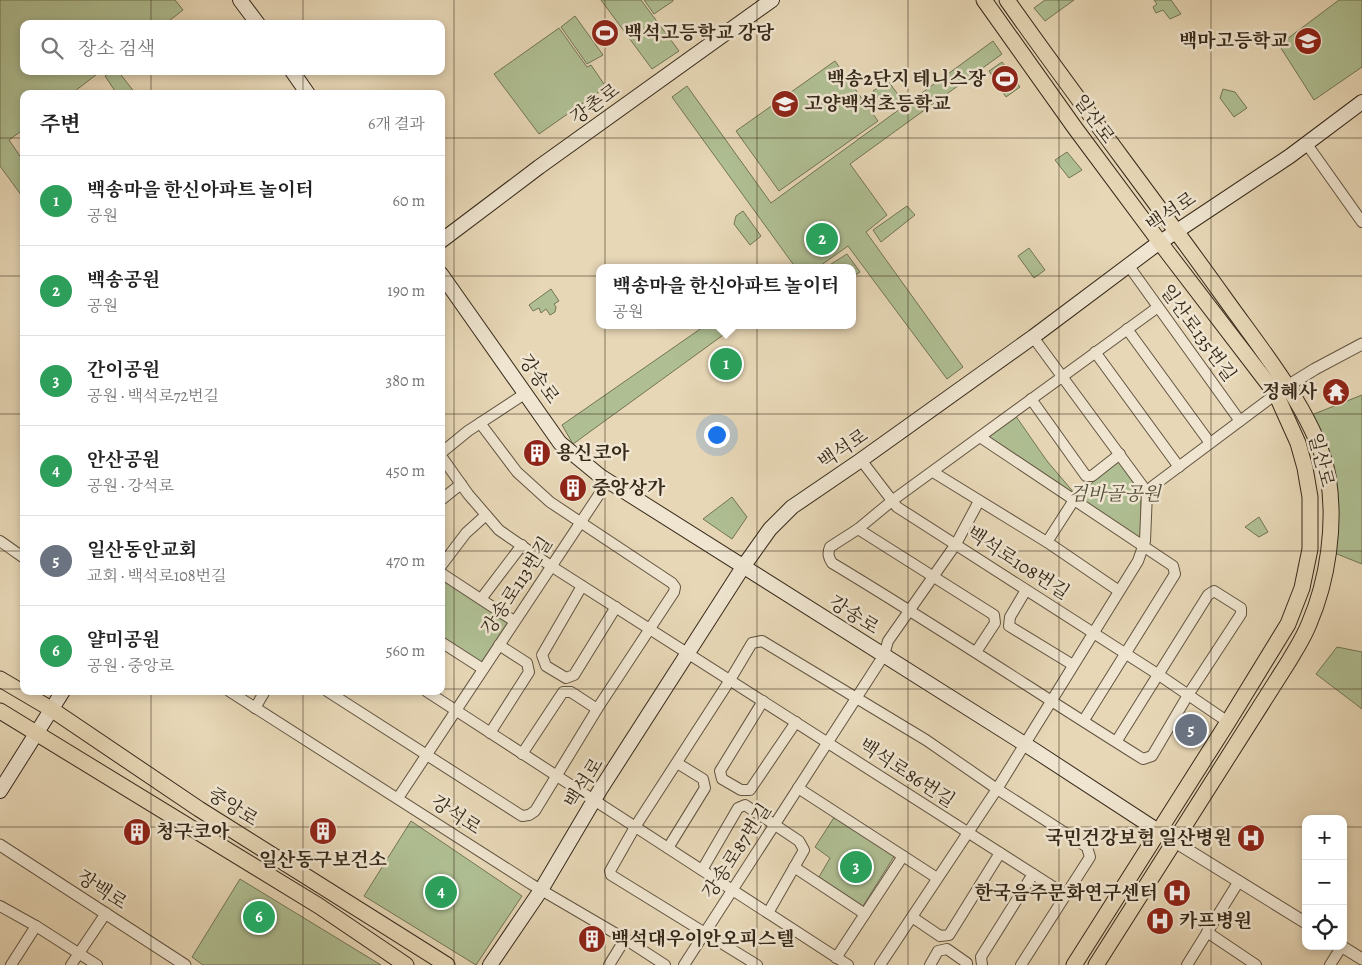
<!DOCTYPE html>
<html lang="ko">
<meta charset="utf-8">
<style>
body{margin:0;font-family:Alegreya,"Noto Serif KR",serif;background:#f2f2f2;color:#222}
.controls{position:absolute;right:15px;bottom:15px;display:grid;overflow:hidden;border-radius:10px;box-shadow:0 2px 8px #0003}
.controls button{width:45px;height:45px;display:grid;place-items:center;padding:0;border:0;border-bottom:1px solid #e0e0e0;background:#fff;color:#222;font:25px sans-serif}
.you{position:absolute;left:716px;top:434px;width:18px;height:18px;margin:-12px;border:4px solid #fff;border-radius:50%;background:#1a73e8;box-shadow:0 0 0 8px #1a73e833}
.badge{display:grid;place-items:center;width:32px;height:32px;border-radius:50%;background:#0b8043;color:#fff;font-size:16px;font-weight:700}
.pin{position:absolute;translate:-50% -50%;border:2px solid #fff;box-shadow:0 1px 5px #0006}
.popup{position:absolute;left:596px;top:264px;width:260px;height:65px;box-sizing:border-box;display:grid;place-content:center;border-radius:10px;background:#fff;filter:drop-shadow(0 1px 4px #0005);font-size:16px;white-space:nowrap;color:#767676}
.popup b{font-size:19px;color:#222}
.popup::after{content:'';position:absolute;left:50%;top:100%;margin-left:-10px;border:10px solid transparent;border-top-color:#fff}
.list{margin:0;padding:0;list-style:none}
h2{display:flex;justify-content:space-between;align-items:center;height:65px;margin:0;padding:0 20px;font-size:21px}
h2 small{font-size:16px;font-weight:400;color:#767676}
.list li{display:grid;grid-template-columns:32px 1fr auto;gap:15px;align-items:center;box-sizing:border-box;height:90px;padding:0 20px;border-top:1px solid #e0e0e0}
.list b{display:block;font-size:19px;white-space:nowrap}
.list p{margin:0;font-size:16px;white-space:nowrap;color:#767676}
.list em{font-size:16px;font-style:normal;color:#767676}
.icon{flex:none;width:28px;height:28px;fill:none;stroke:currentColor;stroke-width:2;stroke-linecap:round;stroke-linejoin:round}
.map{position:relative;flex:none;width:1362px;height:965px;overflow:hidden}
.search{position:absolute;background:#fff;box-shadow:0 2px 8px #0003;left:20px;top:20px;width:425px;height:55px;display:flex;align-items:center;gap:12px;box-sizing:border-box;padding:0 18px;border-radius:10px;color:#767676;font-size:19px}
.panel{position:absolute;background:#fff;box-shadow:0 2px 8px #0003;left:20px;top:90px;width:425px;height:605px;border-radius:10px}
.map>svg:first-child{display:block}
</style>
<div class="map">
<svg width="1362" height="965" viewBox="0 0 1362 965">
<rect width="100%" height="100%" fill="#e7d7b6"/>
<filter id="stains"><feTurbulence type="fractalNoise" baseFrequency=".004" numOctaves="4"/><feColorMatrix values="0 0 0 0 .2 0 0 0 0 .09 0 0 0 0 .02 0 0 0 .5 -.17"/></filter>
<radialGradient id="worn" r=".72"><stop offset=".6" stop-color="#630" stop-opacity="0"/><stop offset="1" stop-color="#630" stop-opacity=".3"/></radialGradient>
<g fill="#afbf93" stroke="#727456">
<path d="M0,0H175L183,10L165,24H24V71H101L71,94H24V129L9,140L24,162V199L0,166Z"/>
<path d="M601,0H641L679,51L652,69Z"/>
<path d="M644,0H673V1L654,14Z"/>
<path d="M1045,0H1074L1045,21L1034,8Z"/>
<path d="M1154,0H1171L1181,14L1170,19L1163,10L1156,13L1153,7L1157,4Z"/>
<path d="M1339,0H1362V67L1314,100L1279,45Z"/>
<path d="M575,16L603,55L587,64L561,27Z"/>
<path d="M559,28L587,67L591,65L606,87L539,134L494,74Z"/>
<path d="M993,41L1002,54L850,164L887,215L866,232L963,367L947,379L848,246L817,268H788L793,264L672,97L687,86L771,203Z"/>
<path d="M835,61L878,121L779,191L736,131Z"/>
<path d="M1002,62L1020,87L1006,97L989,71Z"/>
<path d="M112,71H118L135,93L117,94L105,76Z"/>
<path d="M888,81L902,100L887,111L873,91Z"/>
<path d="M1223,89L1235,92L1247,108L1234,117L1220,98Z"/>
<path d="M1067,152L1082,170L1069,178L1055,160Z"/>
<path d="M907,206L915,215L881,242L873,230Z"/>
<path d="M743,211L761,236L750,245L734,224L736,216Z"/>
<path d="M1029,248L1045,270L1034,278L1018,256Z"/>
<path d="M847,254L860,272L852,277V268H829L828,266Z"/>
<path d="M551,289L559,301L554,304L556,307L555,312L550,315L546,309L541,313L539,308L533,311L529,305Z"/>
<path d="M706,325H737L573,444L562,425Z"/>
<path d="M728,350L739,366L727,375L712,362Z"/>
<path d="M1362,395V564L1332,552L1328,471L1309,416Z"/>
<path d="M1015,415L1047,461L1075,494L1092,483L1118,460L1129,474L1141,495V540L1011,453L988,436Z"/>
<path d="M732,497L747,517L732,539L703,519Z"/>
<path d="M1259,517L1268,532L1259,537L1245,527Z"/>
<path d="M441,577L509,623L482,663L441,638Z"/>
<path d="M1337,647L1362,652V709L1316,674Z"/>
<path d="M835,816L895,855L863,906L819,877L830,858L815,847Z"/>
<path d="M411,821L522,896L476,965L364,896Z"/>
<path d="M240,879L381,965H203L192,957Z"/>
</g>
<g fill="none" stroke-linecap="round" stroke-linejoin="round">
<g stroke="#625441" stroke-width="12">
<g id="minor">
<path d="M1306,143L1362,222"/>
<path d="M1128,265L1240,421"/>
<path d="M1127,329L1210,443"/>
<path d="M1095,352L1179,467"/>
<path d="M1031,399L1086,476H1092L1120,454"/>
<path d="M980,437L1173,566L1175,574L1084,720"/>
<path d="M441,453L468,431L526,393"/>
<path d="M441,456L468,494L499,530L551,566L1066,895"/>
<path d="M861,460L897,507L1159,675L1228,722"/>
<path d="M933,472L1050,544L1119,591"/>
<path d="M1147,492L1153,486L1276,394"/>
<path d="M441,500L461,484"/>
<path d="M858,529L994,615L995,623L976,652"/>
<path d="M0,541L24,558"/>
<path d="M1047,542L1074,500"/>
<path d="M441,566L466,533L486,515"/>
<path d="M441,573L514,621"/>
<path d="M582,586L542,655L546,666L566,678L574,675L616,607"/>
<path d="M1026,590L1010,617L1009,626L1073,665"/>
<path d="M481,599L522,545"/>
<path d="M441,642L483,669"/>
<path d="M229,691L531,884L625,939L665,965"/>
<path d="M327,691L522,816L529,815L535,811L599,706L674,592L675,587L672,583L550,502L517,472L480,423"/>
<path d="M426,691L848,965"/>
<path d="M763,701L720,771L722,779L741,790H750L796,722"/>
<path d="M255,708L265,691"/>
<path d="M490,733L529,672L527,663L499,645"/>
<path d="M1116,742L1208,595L1214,591L1241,608V614L1188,695L1152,756L1143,759C1039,694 937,626 832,563C829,558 827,554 830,547L858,529L893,500L1158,307"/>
<path d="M522,754L563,692H571L597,709"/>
<path d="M798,788L937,878"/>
<path d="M398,798L608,481"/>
<path d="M668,848L705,788L703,779L677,763"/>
<path d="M794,867L865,914"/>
<path d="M702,870L738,808L745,805L799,841L804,850L768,913"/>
<path d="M0,906L36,926L97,965"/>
<path d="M912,917L940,936L949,935L1000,853"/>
<path d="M1207,932L1256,965"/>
<path d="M836,958L903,856"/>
<path d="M11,965L36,926"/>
<path d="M71,965L106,913"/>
<path d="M609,965L625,939"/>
<path d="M684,965L884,655L888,641L956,544L979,501"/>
<path d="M757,965L611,875L610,871L635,827L730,680L752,643L762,641L926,740L997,789L1087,847L1090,857L1021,965"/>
<path d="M880,965L997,789L1138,561L1145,541L1147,492L1033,337"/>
<path d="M930,965L938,951L947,949L967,963V965"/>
<path d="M982,965L981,957L1033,874"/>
<path d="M1187,965L1239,881"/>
<path d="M1330,965L1342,946"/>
</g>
</g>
<g stroke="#625441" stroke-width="13">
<g id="tertiary">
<path d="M1281,390L1315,369L1362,344"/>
<path d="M1175,842L1306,923"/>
<path d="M0,845L185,965"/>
<path d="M1341,946L1362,959"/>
</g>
</g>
<g stroke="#36291a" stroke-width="16">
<g id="secondary">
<path d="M240,0L258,24"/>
<path d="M292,71L308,94"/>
<path d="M441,241L539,167L772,0"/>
<path d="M441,274L560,443L600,476L1034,750L1175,842"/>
<path d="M0,791L63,691"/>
<path d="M490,965L541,890L600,790L743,567L770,529L792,507L861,460L1033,337L1153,247L1290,156L1362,102"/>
</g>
</g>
<g stroke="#36291a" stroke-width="17">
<g id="primary">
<path d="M984,0L1075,128L1168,253L1276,394L1298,443L1305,468L1310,497V549L1302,588L1288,624L1228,722L1074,965"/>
<path d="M1007,0C1078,101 1154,199 1226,300C1261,349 1317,417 1328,476C1336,524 1328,580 1309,624C1304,637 1296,649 1289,661L1096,965"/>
<path d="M0,679L51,709L199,809L447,965"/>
<path d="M0,711L319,906L406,965"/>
</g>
</g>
<use href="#minor" stroke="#efe5d0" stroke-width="10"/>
<use href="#tertiary" stroke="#efe5d0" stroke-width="11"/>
<use href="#secondary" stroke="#efe5d0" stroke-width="14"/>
<use href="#primary" stroke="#e7d7b6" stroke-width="15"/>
</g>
<path fill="none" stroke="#36291a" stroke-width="1" stroke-opacity="0.55" d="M151,0V24M303,0V24M454,0V965M605,0V965M757,0V965M908,0V965M1059,0V965M1211,0V965M151,71V94M303,71V94M0,138H24M441,138H1362M0,276H24M441,276H1362M0,414H24M441,414H1362M0,551H24M441,551H1362M0,689H24M441,689H1362M151,691V965M303,691V965M0,827H1306M1343,827H1362"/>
<defs>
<g id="stadium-disc" transform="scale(1.4375)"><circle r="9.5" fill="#8f2418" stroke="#efe5d0"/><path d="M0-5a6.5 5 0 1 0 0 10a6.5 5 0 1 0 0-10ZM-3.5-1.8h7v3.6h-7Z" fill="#fff"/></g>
<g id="school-disc" transform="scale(1.4375)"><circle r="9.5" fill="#8f2418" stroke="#efe5d0"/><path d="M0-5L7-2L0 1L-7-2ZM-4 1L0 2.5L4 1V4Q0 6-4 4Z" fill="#fff"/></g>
<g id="temple-disc" transform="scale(1.4375)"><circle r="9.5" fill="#8f2418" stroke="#efe5d0"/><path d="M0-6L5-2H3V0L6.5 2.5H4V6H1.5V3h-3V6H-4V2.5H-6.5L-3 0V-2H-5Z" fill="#fff"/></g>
<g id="building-disc" transform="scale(1.4375)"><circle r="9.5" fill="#8f2418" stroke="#efe5d0"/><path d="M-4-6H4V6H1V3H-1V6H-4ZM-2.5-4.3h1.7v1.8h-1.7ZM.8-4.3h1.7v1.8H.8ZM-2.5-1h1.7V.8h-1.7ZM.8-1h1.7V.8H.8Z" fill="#fff"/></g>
<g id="hospital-disc" transform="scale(1.4375)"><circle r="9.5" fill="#8f2418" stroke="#efe5d0"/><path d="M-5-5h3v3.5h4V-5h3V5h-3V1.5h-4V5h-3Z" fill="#fff"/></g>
</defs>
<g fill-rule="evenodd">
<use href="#stadium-disc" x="605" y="33"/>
<use href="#school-disc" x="1308" y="41"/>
<use href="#stadium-disc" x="1005" y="79"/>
<use href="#school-disc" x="785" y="104"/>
<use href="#temple-disc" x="1336" y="392"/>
<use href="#building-disc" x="537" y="453"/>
<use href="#building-disc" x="573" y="488"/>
<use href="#building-disc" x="323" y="831"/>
<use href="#building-disc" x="137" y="832"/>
<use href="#hospital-disc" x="1251" y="838"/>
<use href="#hospital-disc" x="1177" y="893"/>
<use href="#hospital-disc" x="1160" y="921"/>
<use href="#building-disc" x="592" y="939"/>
</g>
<g text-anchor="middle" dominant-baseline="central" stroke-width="5" stroke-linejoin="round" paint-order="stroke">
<g font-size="19" font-weight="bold" fill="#36291a" stroke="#efe5d0" text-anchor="start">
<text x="624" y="33">백석고등학교 강당</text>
<text x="1289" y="41" text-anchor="end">백마고등학교</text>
<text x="986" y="79" text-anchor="end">백송2단지 테니스장</text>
<text x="804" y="104">고양백석초등학교</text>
<text x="1317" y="392" text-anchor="end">정혜사</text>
<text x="556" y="453">용신코아</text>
<text x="592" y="488">중앙상가</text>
<text x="156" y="832">청구코아</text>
<text x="1232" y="838" text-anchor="end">국민건강보험 일산병원</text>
<text x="323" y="860" text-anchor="middle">일산동구보건소</text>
<text x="1158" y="893" text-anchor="end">한국음주문화연구센터</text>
<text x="1179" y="921">카프병원</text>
<text x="611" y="939">백석대우이안오피스텔</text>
</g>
<g font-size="19" fill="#36291a" stroke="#efe5d0">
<text transform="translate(595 104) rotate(-36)">강촌로</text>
<text transform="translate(1094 119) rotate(54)">일산로</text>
<text transform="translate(1171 212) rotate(-34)">백석로</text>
<text transform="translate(1198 333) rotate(54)">일산로135번길</text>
<text transform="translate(539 379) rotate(55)">강송로</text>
<text transform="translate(843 449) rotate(-34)">백석로</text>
<text transform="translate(1321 460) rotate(76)">일산로</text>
<text transform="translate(1018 563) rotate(33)">백석로108번길</text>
<text transform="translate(517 586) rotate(-57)">강송로113번길</text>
<text transform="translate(854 615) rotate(32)">강송로</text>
<text transform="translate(907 773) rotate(33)">백석로86번길</text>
<text transform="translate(584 783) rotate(-58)">백석로</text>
<text transform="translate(233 807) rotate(32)">중앙로</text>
<text transform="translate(456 815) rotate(33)">강석로</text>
<text transform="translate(737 851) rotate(-57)">강송로87번길</text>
<text transform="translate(102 890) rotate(33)">장백로</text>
</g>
<g font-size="19" font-style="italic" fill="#544e38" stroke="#efe5d0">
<text x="1115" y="494">검바골공원</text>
</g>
</g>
<rect width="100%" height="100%" filter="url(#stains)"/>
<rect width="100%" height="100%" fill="url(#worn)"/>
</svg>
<div class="controls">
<button>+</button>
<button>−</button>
<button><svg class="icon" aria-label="locate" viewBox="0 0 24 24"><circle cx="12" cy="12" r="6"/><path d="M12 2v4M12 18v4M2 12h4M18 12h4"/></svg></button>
</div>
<div class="you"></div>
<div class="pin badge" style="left:726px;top:364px;background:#2e9e5b">1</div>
<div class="popup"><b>백송마을 한신아파트 놀이터</b>공원</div>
<div class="pin badge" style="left:822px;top:239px;background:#2e9e5b">2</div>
<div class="pin badge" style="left:856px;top:867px;background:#2e9e5b">3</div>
<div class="pin badge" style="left:441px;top:892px;background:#2e9e5b">4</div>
<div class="pin badge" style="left:1191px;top:730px;background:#6b7280">5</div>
<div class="pin badge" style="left:259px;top:917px;background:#2e9e5b">6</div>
<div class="search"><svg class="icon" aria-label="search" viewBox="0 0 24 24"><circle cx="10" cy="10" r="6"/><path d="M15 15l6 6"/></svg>장소 검색</div>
<section class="panel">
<h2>주변<small>6개 결과</small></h2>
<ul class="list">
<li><span class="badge" style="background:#2e9e5b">1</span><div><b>백송마을 한신아파트 놀이터</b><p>공원</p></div><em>60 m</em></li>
<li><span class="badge" style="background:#2e9e5b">2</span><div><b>백송공원</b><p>공원</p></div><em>190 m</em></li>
<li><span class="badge" style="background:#2e9e5b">3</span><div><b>간이공원</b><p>공원 · 백석로72번길</p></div><em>380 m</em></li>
<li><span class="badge" style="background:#2e9e5b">4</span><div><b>안산공원</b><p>공원 · 강석로</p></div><em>450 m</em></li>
<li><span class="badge" style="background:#6b7280">5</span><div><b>일산동안교회</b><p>교회 · 백석로108번길</p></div><em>470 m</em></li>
<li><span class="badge" style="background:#2e9e5b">6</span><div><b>얄미공원</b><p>공원 · 중앙로</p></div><em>560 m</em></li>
</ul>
</section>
</div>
